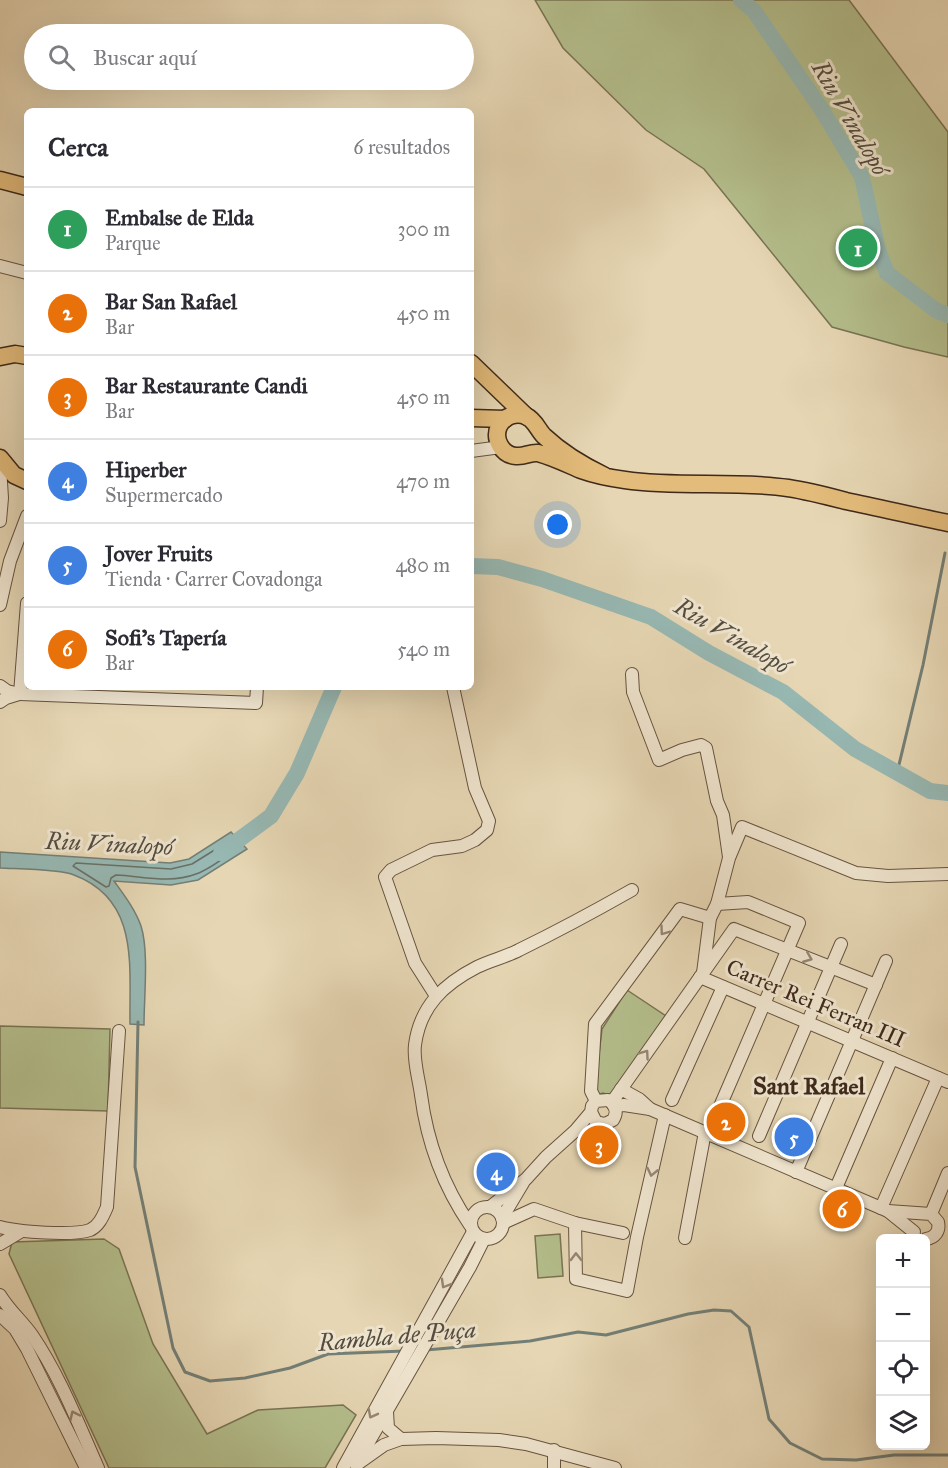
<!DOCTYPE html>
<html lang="es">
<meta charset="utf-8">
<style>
body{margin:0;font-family:"IM FELL Great Primer",serif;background:#f7f7f7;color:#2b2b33}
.controls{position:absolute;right:18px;bottom:18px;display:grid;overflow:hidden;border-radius:9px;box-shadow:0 6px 24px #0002}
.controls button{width:54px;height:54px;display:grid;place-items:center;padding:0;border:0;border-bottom:2px solid #e1e1e2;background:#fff;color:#2b2b33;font:30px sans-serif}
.you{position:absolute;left:558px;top:525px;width:21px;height:21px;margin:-15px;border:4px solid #fff;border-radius:50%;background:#1a73e8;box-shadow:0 0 0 9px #1a73e833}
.badge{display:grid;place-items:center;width:39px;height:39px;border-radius:50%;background:#8f2418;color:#fff;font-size:20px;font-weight:700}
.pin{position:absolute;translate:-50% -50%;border:3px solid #fff;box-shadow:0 2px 6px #0006}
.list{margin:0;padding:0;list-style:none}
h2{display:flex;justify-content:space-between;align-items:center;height:78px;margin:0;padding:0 24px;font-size:26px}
h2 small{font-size:20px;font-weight:400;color:#7c7c81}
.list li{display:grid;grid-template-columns:39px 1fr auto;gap:18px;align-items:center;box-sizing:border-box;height:84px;padding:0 24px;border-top:2px solid #e1e1e2}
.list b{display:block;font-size:22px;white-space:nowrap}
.list p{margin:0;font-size:20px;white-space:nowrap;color:#7c7c81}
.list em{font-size:20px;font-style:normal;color:#7c7c81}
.icon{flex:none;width:33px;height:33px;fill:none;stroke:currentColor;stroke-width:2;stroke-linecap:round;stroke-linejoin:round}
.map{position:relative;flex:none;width:948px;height:1468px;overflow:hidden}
.search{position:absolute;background:#fff;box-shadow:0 6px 24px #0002;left:24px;top:24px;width:450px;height:66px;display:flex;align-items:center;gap:15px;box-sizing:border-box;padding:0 21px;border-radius:33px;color:#7c7c81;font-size:22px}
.panel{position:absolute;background:#fff;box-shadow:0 6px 24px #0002;left:24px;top:108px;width:450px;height:582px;border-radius:9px}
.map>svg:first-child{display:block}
</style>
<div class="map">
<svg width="948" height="1468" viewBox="0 0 948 1468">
<rect width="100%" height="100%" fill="#e6d6b3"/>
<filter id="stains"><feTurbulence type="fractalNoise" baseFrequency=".00333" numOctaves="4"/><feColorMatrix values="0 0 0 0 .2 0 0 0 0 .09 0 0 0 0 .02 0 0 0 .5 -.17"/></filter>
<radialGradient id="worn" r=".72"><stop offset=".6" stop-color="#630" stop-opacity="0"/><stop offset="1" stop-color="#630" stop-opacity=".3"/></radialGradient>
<g fill="#b4be8c" stroke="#797453" stroke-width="1.5">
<path d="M535,0H849L948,132V357L904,347L832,327L704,169L646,130L563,48Z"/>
<path d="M627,990L666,1016L611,1096L603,1093L597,1095L595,1089L602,1029Z"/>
<path d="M0,1026L110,1029L108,1111L0,1108Z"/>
<path d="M560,1234L563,1276L538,1278L535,1236Z"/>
<path d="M104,1239L119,1249L153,1344L207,1434L258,1410L343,1405L356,1415L325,1468H109L9,1254L12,1242Z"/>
</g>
<path fill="#97b8b3" stroke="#737f76" stroke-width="1.5" d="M231,832L247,849L198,880L171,885L114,881C124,895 135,909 141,926C149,951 144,997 144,1025L130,1024C129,966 140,900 74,875C60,869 17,869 0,868V852L170,863L189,859Z"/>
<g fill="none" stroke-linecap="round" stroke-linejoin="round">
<path stroke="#6a7066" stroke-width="1.5" d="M229,841L236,846V849C224,858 210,869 196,874C170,884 142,876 116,875L111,878L109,886L106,887L73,866L76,863L171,869L192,864Z"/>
<g stroke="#737f76" stroke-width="3">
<path d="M897,773L923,665L945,553"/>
<path d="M138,1022L135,1167L173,1348L185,1372L210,1381L245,1378L290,1368L328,1354L404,1351"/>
<path d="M426,1350L530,1341L578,1332L606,1335L688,1314L714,1310L731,1311L749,1327L769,1419L790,1443L822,1459L856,1460L894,1455H948"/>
</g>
<g stroke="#97b8b3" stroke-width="16">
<path d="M741,0L754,11L822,110L862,177L878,250L887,273L937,311L948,315"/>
<path d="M471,566L498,567L542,579L651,617L709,653L783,692L855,749L930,791L948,793"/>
<path d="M221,853L271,816L297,773L334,687"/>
</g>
<g stroke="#685440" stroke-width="14">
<g id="minor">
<path d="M0,266L27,273"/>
<path d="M471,451L501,447"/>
<path d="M0,466L2,498L0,521"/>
<path d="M0,605L10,561L27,516"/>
<path d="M632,674L633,692L659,760L682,750L701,745L706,748L717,801L723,815L729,857"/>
<path d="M0,686L7,691L20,694L256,703L257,687"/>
<path d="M20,694L27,603"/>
<path d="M0,702L6,698L19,694"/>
<path d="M703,973L710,918L717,904L729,858L742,827L856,873L888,876L948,874"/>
<path d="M700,977L948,1082"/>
<path d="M436,996L415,963L385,877L391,870L432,850L462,846L475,840L487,830L489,821L475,788L453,687"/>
<path d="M621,1089L639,1099L650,1109"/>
<path d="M672,1100L723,987"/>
<path d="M596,1101L591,1091L595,1024L680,909L710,918"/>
<path d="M612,1102L734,929L876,985"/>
<path d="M614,1106L624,1105L650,1109L888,1211L931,1214L938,1222C940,1231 935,1238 926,1239"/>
<path d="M715,1118L799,923L748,902L717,904"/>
<path d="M759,1136L841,944"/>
<path d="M796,1172L886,961"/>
<path d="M836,1188L892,1058"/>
<circle cx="487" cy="1223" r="16"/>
<path d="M490,1207L526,1179L546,1157L575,1131L591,1112L592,1106L596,1101L608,1100C616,1105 618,1112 613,1120L605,1124L596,1122L591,1112"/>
<path d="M881,1208L938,1078"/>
<path d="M888,1211L914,1232"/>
<path d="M931,1214L948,1173"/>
<path d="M502,1218L523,1183"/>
<path d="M503,1223L534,1209L575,1223L623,1233"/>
<path d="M575,1223L576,1279L627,1291L637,1237L665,1115"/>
<path d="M470,1225C444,1187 427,1141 421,1095C419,1079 413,1061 415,1045C420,1006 444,984 477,967C491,960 506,957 519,950C558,931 595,911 632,890"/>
<path d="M0,1227C18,1232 73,1236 90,1230C99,1226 103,1216 107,1207L119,1031"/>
<path d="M685,1238L705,1132"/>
<path d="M0,1244L20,1232"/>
<path d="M0,1295C9,1310 22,1321 32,1335C60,1376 78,1423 98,1468"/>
<path d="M0,1315L15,1329L27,1349L86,1468"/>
<path d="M387,1412L388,1428L401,1439"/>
<path d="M554,1450V1468"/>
<path d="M359,1459L470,1267L484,1239"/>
<path d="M356,1465L384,1445L401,1439L436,1438L499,1440L526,1444L615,1468"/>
<path d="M343,1468L473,1232"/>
</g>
</g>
<g stroke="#3e291a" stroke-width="19">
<g id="major">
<path d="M0,180L27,187"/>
<path d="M0,357L15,354L27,356"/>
<path d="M471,363L527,417"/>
<path d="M471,418L505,419"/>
<path d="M0,458L14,475L27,481"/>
<path d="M605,476C584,466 561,452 544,436C538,430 535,420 526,416C516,412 504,416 499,426C493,439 502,455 516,456C525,457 530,452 538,453C553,457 567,464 581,470C595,475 610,478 625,480C679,488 734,480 788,488C808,491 827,496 846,501C880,508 914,516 948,523"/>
</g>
</g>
<use href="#minor" stroke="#efe4ce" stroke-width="12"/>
<use href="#major" stroke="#e3bb7a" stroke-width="16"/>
</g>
<defs><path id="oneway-chevron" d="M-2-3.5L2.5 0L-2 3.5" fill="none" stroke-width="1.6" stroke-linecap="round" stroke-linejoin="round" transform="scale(1.5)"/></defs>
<g stroke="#968674">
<use href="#oneway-chevron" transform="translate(664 931) rotate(126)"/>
<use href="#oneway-chevron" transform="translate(808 958) rotate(22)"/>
<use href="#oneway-chevron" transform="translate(645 1054) rotate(-55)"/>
<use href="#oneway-chevron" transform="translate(652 1172) rotate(103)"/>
<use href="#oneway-chevron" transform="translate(576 1257) rotate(-91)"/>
<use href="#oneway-chevron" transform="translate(445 1284) rotate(120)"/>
<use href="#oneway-chevron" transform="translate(372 1414) rotate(118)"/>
<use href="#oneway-chevron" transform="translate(74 1415) rotate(-115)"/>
</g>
<g text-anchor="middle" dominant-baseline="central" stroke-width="6" stroke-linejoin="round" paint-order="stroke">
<g font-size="22" fill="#3e291a" stroke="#efe4ce">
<text transform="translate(816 1003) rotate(23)">Carrer Rei Ferran III</text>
</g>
<g font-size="24" font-style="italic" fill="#544d40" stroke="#efe4ce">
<text transform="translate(850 118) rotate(60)">Riu Vinalopó</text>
<text transform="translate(732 636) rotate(30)">Riu Vinalopó</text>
<text transform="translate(109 844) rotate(3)">Riu Vinalopó</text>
<text transform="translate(397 1336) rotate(-5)">Rambla de Puça</text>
</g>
<g font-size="24" font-weight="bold" fill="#3e291a" stroke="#efe4ce">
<text x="809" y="1086">Sant Rafael</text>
</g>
</g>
<rect width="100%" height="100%" filter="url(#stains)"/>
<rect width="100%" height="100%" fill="url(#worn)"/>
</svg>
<div class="controls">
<button>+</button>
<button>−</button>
<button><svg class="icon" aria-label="locate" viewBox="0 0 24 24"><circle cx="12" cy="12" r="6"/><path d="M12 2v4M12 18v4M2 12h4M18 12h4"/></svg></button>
<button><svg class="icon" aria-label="layers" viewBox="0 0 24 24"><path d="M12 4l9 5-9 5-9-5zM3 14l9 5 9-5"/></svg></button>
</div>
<div class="you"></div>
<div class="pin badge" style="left:858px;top:248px;background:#2e9e5b">1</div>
<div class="pin badge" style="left:726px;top:1122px;background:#e8710a">2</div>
<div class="pin badge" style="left:599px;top:1145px;background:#e8710a">3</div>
<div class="pin badge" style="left:496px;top:1172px;background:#3f7fe0">4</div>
<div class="pin badge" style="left:794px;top:1137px;background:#3f7fe0">5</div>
<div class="pin badge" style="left:842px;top:1209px;background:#e8710a">6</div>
<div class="search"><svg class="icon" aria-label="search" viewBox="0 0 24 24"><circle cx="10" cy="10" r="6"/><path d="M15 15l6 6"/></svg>Buscar aquí</div>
<section class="panel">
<h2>Cerca<small>6 resultados</small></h2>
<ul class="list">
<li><span class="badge" style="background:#2e9e5b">1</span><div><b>Embalse de Elda</b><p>Parque</p></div><em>300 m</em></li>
<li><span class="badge" style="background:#e8710a">2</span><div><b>Bar San Rafael</b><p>Bar</p></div><em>450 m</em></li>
<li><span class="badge" style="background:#e8710a">3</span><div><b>Bar Restaurante Candi</b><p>Bar</p></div><em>450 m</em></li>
<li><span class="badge" style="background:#3f7fe0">4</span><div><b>Hiperber</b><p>Supermercado</p></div><em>470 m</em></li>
<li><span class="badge" style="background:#3f7fe0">5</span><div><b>Jover Fruits</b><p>Tienda · Carrer Covadonga</p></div><em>480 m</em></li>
<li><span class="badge" style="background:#e8710a">6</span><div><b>Sofi's Tapería</b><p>Bar</p></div><em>540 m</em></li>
</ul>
</section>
</div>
